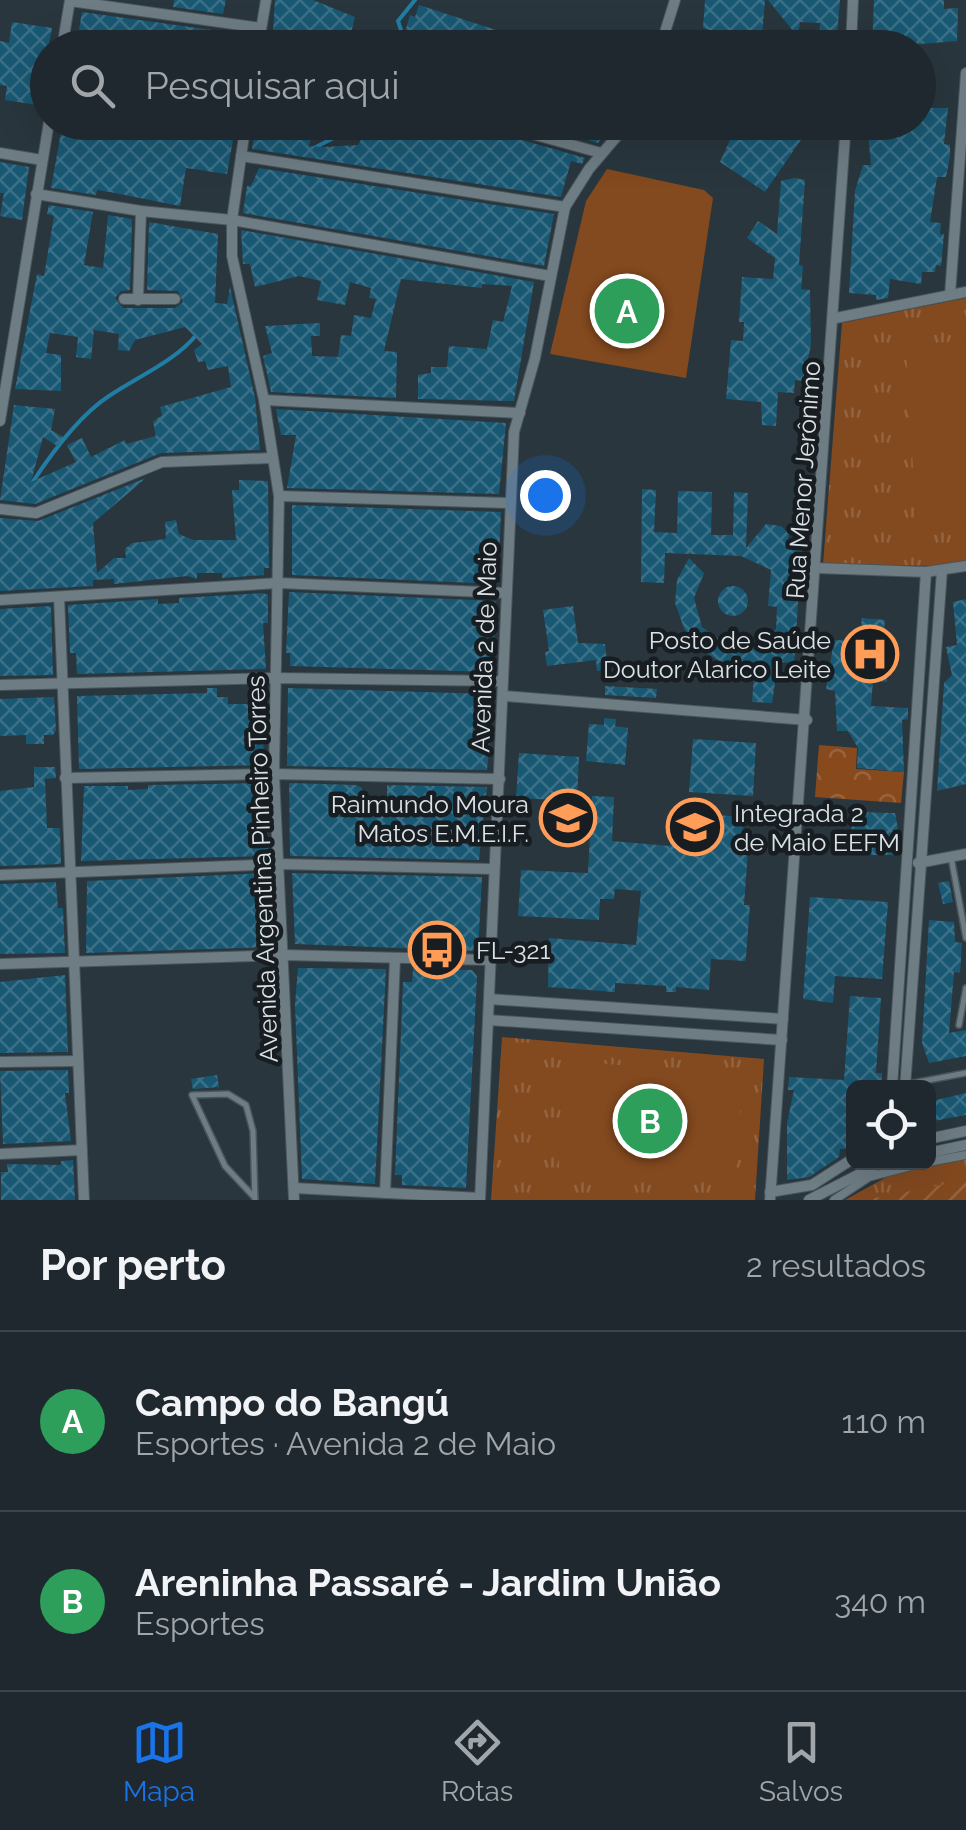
<!DOCTYPE html>
<html lang="pt">
<meta charset="utf-8">
<style>
body{margin:0;font-family:Raleway,sans-serif;background:#2c343a;color:#f1f3f6}
.controls{position:absolute;right:30px;bottom:30px;display:grid;overflow:hidden;border-radius:15px;box-shadow:0 10px 40px #0002}
.controls button{width:90px;height:90px;display:grid;place-items:center;padding:0;border:0;border-bottom:2px solid #3c444a;background:#1f282e;color:#f1f3f6;font:50px sans-serif}
.you{position:absolute;left:545px;top:495px;width:35px;height:35px;margin:-25px;border:8px solid #fff;border-radius:50%;background:#1a73e8;box-shadow:0 0 0 15px #1a73e833}
.badge{display:grid;place-items:center;width:65px;height:65px;border-radius:50%;background:#1a73e8;color:#fff;font-size:32px;font-weight:700}
.pin{position:absolute;translate:-50% -50%;border:5px solid #fff;box-shadow:0 2px 10px #0006}
.list{margin:0;padding:0;list-style:none}
h2{display:flex;justify-content:space-between;align-items:center;height:130px;margin:0;padding:0 40px;font-size:42px}
h2 small{font-size:32px;font-weight:400;color:#a1a6aa}
.list li{display:grid;grid-template-columns:65px 1fr auto;gap:30px;align-items:center;box-sizing:border-box;height:180px;padding:0 40px;border-top:2px solid #3c444a}
.list b{display:block;font-size:38px;white-space:nowrap}
.list p{margin:0;font-size:32px;white-space:nowrap;color:#a1a6aa}
.list em{font-size:32px;font-style:normal;color:#a1a6aa}
.icon{flex:none;width:55px;height:55px;fill:none;stroke:currentColor;stroke-width:2;stroke-linecap:round;stroke-linejoin:round}
.map{position:relative;flex:none;width:966px;height:1200px;overflow:hidden}
.search{position:absolute;background:#1f282e;box-shadow:0 10px 40px #0002;left:30px;right:30px;top:30px;height:110px;display:flex;align-items:center;gap:25px;box-sizing:border-box;padding:0 35px;border-radius:55px;color:#a1a6aa;font-size:38px}
.sheet{height:490px;background:#1f282e}
nav{display:flex;justify-content:space-around;align-items:center;box-sizing:border-box;height:140px;border-top:2px solid #3c444a;background:#1f282e;font-size:28px;color:#a1a6aa}
nav a{display:grid;justify-items:center;gap:5px}
nav .on{color:#1a73e8}
.map>svg:first-child{display:block}
</style>
<div class="map">
<svg width="966" height="1200" viewBox="0 0 966 1200">
<defs>
<pattern id="forest-crowns" width="20" height="18" patternUnits="userSpaceOnUse" patternTransform="scale(2.5)"><rect width="20" height="18" fill="#884a1d"/><path d="M2 6a3 3 0 1 1 6 0M12 15a3 3 0 1 1 6 0" fill="none" stroke="#98643e"/></pattern>
<pattern id="park-tufts" width="24" height="20" patternUnits="userSpaceOnUse" patternTransform="scale(2.5)"><rect width="24" height="20" fill="#83491f"/><path d="M3 7l-1-3M5 7V3M7 7l1-3M15 17l-1-3M17 17v-4M19 17l1-3" fill="none" stroke="#946340"/></pattern>
<pattern id="garden-furrows" width="10" height="10" patternUnits="userSpaceOnUse" patternTransform="scale(2.5)"><rect width="10" height="10" fill="#83491f"/><path d="M-1 1l2-2M0 10L10 0M9 11l2-2" fill="none" stroke="#946340"/></pattern>
<pattern id="building-cross-hatch" width="8" height="8" patternUnits="userSpaceOnUse" patternTransform="scale(2.5)"><rect width="8" height="8" fill="#195873"/><path d="M0 0l8 8M0 8l8-8" fill="none" stroke="#3a7087"/></pattern>
</defs>
<rect width="100%" height="100%" fill="#29363d"/>
<path fill="url(#forest-crowns)" d="M819,745L857,748L856,769L904,772L901,803L815,797Z"/>
<g fill="url(#park-tufts)">
<path d="M966,298V560L940,566L823,564L842,323Z"/>
<path d="M502,1037L764,1059L755,1200H491Z"/>
<path d="M966,1158V1200H845L892,1174Z"/>
</g>
<path fill="url(#garden-furrows)" d="M966,1180V1200H870V1199Z"/>
<g fill="#83491f">
<path d="M607,169L704,190L713,198L686,378L550,354L586,201Z"/>
<path d="M966,339V526L917,533L906,349Z"/>
<path d="M562,1060L743,1076L735,1174L559,1167Z"/>
</g>
<g fill="none" stroke-linecap="round" stroke-linejoin="round">
<g stroke="#217da4" stroke-width="4">
<path d="M407,48L398,21L415,0"/>
<path d="M312,149L365,122"/>
<path d="M32,483C51,454 80,415 109,396C137,377 177,360 197,334"/>
</g>
</g>
<g fill="url(#building-cross-hatch)">
<path d="M174,0H226L223,14L173,7Z"/>
<path d="M275,0H313L355,17L351,33L378,48H322L310,43L306,48L300,40L273,32Z"/>
<path d="M705,0H765L762,36L810,40V48H726L727,35L703,28Z"/>
<path d="M768,0H840L836,48H818L820,23L800,22L798,37Z"/>
<path d="M874,0H944V9L958,8L957,41L872,48Z"/>
<path d="M419,5L499,31L498,35L530,48H460L405,32L410,15L415,17Z"/>
<path d="M82,12L248,35L246,48H76Z"/>
<path d="M12,22L52,28L37,105L5,100L7,86L0,85V41L9,43Z"/>
<path d="M918,108H948L944,144L950,145V156L946,177H937L930,222L941,223L940,234H944L941,266L936,265L935,272H922L921,284L890,279L888,298L876,300V295L849,293L855,191L863,165H871L867,122H918Z"/>
<path d="M69,122H169L234,134L227,174L186,168L180,206L110,192L97,190L96,195L51,188L61,132L67,133Z"/>
<path d="M256,122H306L304,136L311,137L309,146L323,147L358,145L371,122H480L487,130L585,158L582,164L571,161L561,197L252,149Z"/>
<path d="M524,122H606L609,127L598,143Z"/>
<path d="M738,122H789L805,134L765,192L720,162Z"/>
<path d="M0,162L29,167L22,220L0,216L4,193H0Z"/>
<path d="M259,168L554,214L544,266L243,213L247,186H251Z"/>
<path d="M794,178L805,180L799,265L803,266L801,289L810,290L811,345L803,381L795,380L794,393L778,392L776,426L762,425L761,402L726,399L731,340L743,341L744,322H739L742,277L773,279L775,258L747,238L758,221L777,234L781,181Z"/>
<path d="M49,205L93,212L84,265L103,268L108,215L132,219L130,290L121,291L115,298L123,308H175L183,302L178,291L147,290L149,222L218,234L215,303L227,304L230,287L255,398L260,450L161,453L35,504L0,500L14,405L55,409L51,430L63,437L57,446L43,437L31,482L76,462L67,445L82,438L91,457L125,440L126,444L156,436L153,422L162,415L160,407L231,387L228,366L208,370L205,361L198,362L194,350L202,344L185,327L135,340L129,351L118,350L119,334L94,330L91,359L76,357L78,337L50,333L46,353L61,355V391L15,389L37,274L44,276L54,216L47,214Z"/>
<path d="M241,230L534,282L514,401L418,399V375L431,373V367H447L449,346L487,349L493,320L503,322L512,286L482,284V288L401,279L384,351L397,352L396,398L271,392L263,356L272,353L265,326L320,323V336H311L312,356L338,357L341,335L351,336L354,315L371,318L376,299L369,298L371,288L350,282L345,305L317,300L321,281L299,276L255,287L250,264H243Z"/>
<path d="M276,409L506,423L499,494L287,488L296,435H281Z"/>
<path d="M146,478L93,523L97,573L114,558H126L125,549L132,543L166,539L165,522L176,520L179,534L193,540H236L232,490H239V480L268,481L269,568H264V575L222,578V573H197V579L187,576L114,584V579L93,580V586L0,591V518L38,521Z"/>
<path d="M642,489L656,490L654,532L677,533L678,491L712,492L711,535H733L734,492L748,493L746,548L766,524L781,526L789,534L788,542L802,544L794,663L778,662L772,703L752,702L755,664L722,663L689,642L675,603L677,580L689,558L704,573L694,598L702,627L728,645L757,643L776,629L777,607L768,606L771,570L741,556L665,553L664,583L641,582Z"/>
<path d="M292,505L501,512L498,584L292,575Z"/>
<circle cx="733" cy="601" r="15"/>
<path d="M289,592L496,601L493,672L290,666V653H286Z"/>
<path d="M263,593L268,595V623H263L266,669L77,674L76,653H70L68,605L158,599V604L179,603V598Z"/>
<path d="M966,599V784L937,791L944,683L952,675L946,647L957,645L953,602Z"/>
<path d="M51,606L53,675L0,676V609Z"/>
<path d="M573,606L578,643L605,644L608,670L597,671L596,660L547,666L545,652L549,651L543,610Z"/>
<path d="M862,618L885,620L881,659H888L887,682L873,680L871,706L908,708V719L902,720L904,772L857,768L858,748L848,731H837L835,691L826,689L834,640L859,641Z"/>
<path d="M605,686L657,689L656,698L605,695Z"/>
<path d="M207,688H217V697H228V704H262L264,765L79,769L77,696L207,693Z"/>
<path d="M288,688L491,694L485,733H491L487,770L287,766Z"/>
<path d="M54,697L56,730L53,735H44V744H26V735L0,736V699Z"/>
<path d="M604,718L616,719L615,726L628,728L625,765L586,761L589,724L604,725Z"/>
<path d="M693,739L756,743L753,796L689,792Z"/>
<path d="M519,753L579,757L577,801L516,798Z"/>
<path d="M34,767H55L56,778L45,779L47,828H60L61,864L0,866V791L34,787Z"/>
<path d="M266,783L269,856L81,861L84,786H128V790L148,789V785Z"/>
<path d="M289,783L356,785L362,788L363,797L387,798V785L487,787L479,860L290,856Z"/>
<path d="M592,796L614,797L612,841L670,846L672,812H679V807L690,808L689,813L744,817L742,850L748,851L744,905H750L746,957L745,961L711,959L709,990L676,987V992H666V986L615,983V992L548,987L549,938L636,945L641,891L615,889L614,899H600L599,920L518,916L521,870L588,873Z"/>
<path d="M852,812L895,813L899,834L894,855H851Z"/>
<path d="M270,873L273,947L86,953L87,881Z"/>
<path d="M292,873L482,877L478,951L295,944Z"/>
<path d="M949,881L953,902L943,904L938,883Z"/>
<path d="M56,882L58,908H63L65,953L0,954V884Z"/>
<path d="M810,897L888,902L882,979L835,976L833,1003L803,999Z"/>
<path d="M929,920L954,922L955,942L962,943L960,973L954,972L949,1033L966,1030V1056L929,1063L922,1043Z"/>
<path d="M298,968L386,969L375,1184L302,1179L295,1004Z"/>
<path d="M413,968L472,970L477,976L466,1188L402,1185V1175H395L403,982H412Z"/>
<path d="M65,975L68,1052L0,1053V982Z"/>
<path d="M850,996L881,998L876,1073H882L881,1088H854V1149H840L839,1157L809,1177L787,1180V1123L794,1090H788L789,1077L844,1080Z"/>
<path d="M68,1070L69,1093H65L71,1141L3,1144L0,1071Z"/>
<path d="M217,1075L219,1087L193,1089L191,1079Z"/>
<path d="M966,1093V1115L928,1122V1102Z"/>
<path d="M73,1160L75,1200H1V1172H8L7,1164L61,1165V1161Z"/>
</g>
<g fill="none" stroke-linecap="round" stroke-linejoin="round">
<g stroke="#49555b" stroke-width="8">
<g id="service">
<path d="M951,857L966,938"/>
<path d="M959,1025L966,988"/>
<path d="M892,1087L966,1073"/>
<path d="M255,1198L225,1166L192,1095L228,1094L246,1105L253,1131L255,1200"/>
</g>
</g>
<g stroke="#49555b" stroke-width="10">
<g id="pedestrian">
<path d="M928,1162L966,1155"/>
<path d="M834,1200L869,1177L927,1162"/>
</g>
</g>
<g stroke="#49555b" stroke-width="12">
<g id="minor">
<path d="M70,1L261,28"/>
<path d="M260,37L297,48"/>
<path d="M410,39L438,48"/>
<path d="M62,48L70,0"/>
<path d="M258,48L266,0"/>
<path d="M660,48L675,0"/>
<path d="M851,48L853,0"/>
<path d="M216,122L245,127"/>
<path d="M246,122L232,220V256L264,400L279,496L274,774L294,1200"/>
<path d="M489,122L601,153"/>
<path d="M0,153L42,160"/>
<path d="M241,156L565,207"/>
<path d="M36,194L141,211L232,220L550,276"/>
<path d="M950,295L966,73"/>
<path d="M124,299H175"/>
<path d="M138,300L141,211"/>
<path d="M836,318L966,292"/>
<path d="M264,400L520,413"/>
<path d="M0,421L49,122"/>
<path d="M279,496L508,503"/>
<path d="M0,509L36,513L162,462L272,458"/>
<path d="M816,568L926,572L966,566"/>
<path d="M59,597L84,1200"/>
<path d="M0,600L279,583L506,593"/>
<path d="M0,685L274,678L503,681"/>
<path d="M504,696L807,720"/>
<path d="M65,778L274,774L500,779"/>
<path d="M918,863L966,854"/>
<path d="M0,875L279,864L493,869"/>
<path d="M0,964L284,955L489,960"/>
<path d="M489,999L783,1019"/>
<path d="M488,1020L782,1040"/>
<path d="M0,1062L77,1061"/>
<path d="M892,1088L926,572"/>
<path d="M905,1088L942,570"/>
<path d="M928,1139L966,1131"/>
<path d="M928,1153L966,1145"/>
<path d="M0,1154L82,1150"/>
<path d="M294,1188L480,1198"/>
<path d="M770,1192L812,1185L854,1158"/>
<path d="M385,1193L395,959"/>
<path d="M480,1200L514,432L535,358L565,207L589,169L629,122"/>
<path d="M770,1200L846,122"/>
<path d="M809,1200L883,1162"/>
</g>
</g>
<use href="#service" stroke="#6e7c84" stroke-width="5"/>
<use href="#pedestrian" stroke="#6e7c84" stroke-width="8"/>
<use href="#minor" stroke="#6e7c84" stroke-width="10"/>
</g>
<defs>
<g id="hospital-ring" transform="scale(2.875)"><circle r="9.5" fill="#171d20" stroke="#fe9c58" stroke-width="1.5"/><path d="M-5-5h3v3.5h4V-5h3V5h-3V1.5h-4V5h-3Z" fill="#fe9c58"/></g>
<g id="school-ring" transform="scale(2.875)"><circle r="9.5" fill="#171d20" stroke="#fe9c58" stroke-width="1.5"/><path d="M0-5L7-2L0 1L-7-2ZM-4 1L0 2.5L4 1V4Q0 6-4 4Z" fill="#fe9c58"/></g>
<g id="bus-ring" transform="scale(2.875)"><circle r="9.5" fill="#171d20" stroke="#fe9c58" stroke-width="1.5"/><path d="M-5-6H5V4H4V6H2V4H-2V6H-4V4H-5ZM-3.5-4V0h7V-4ZM-3.5 1.2v1.5H-2V1.2ZM2 1.2v1.5H3.5V1.2Z" fill="#fe9c58"/></g>
</defs>
<g fill-rule="evenodd">
<use href="#hospital-ring" x="870" y="654"/>
<use href="#school-ring" x="568" y="818"/>
<use href="#school-ring" x="695" y="827"/>
<use href="#bus-ring" x="437" y="950"/>
</g>
<g text-anchor="middle" dominant-baseline="central" stroke-width="9" stroke-linejoin="round" paint-order="stroke">
<g font-size="25" fill="#dae2e7" stroke="#171d20">
<text transform="translate(803 480) rotate(-86)">Rua Menor Jerônimo</text>
<text transform="translate(484 647) rotate(-88)">Avenida 2 de Maio</text>
<text transform="translate(262 869) rotate(-92)">Avenida Argentina Pinheiro Torres</text>
</g>
<g font-size="25" fill="#dae2e7" stroke="#171d20" text-anchor="end">
<text x="831" y="640">Posto de Saúde<tspan x="831" dy="29">Doutor Alarico Leite</tspan></text>
<text x="529" y="804">Raimundo Moura<tspan x="529" dy="29">Matos E.M.E.I.F.</tspan></text>
<text x="734" y="813" text-anchor="start">Integrada 2<tspan x="734" dy="29">de Maio EEFM</tspan></text>
<text x="476" y="950" text-anchor="start">FL-321</text>
</g>
</g>
</svg>
<div class="controls">
<button><svg class="icon" aria-label="locate" viewBox="0 0 24 24"><circle cx="12" cy="12" r="6"/><path d="M12 2v4M12 18v4M2 12h4M18 12h4"/></svg></button>
</div>
<div class="you"></div>
<div class="pin badge" style="left:627px;top:311px;background:#2e9e5b">A</div>
<div class="pin badge" style="left:650px;top:1121px;background:#2e9e5b">B</div>
<div class="search"><svg class="icon" aria-label="search" viewBox="0 0 24 24"><circle cx="10" cy="10" r="6"/><path d="M15 15l6 6"/></svg>Pesquisar aqui</div>
</div>
<section class="sheet">
<h2>Por perto<small>2 resultados</small></h2>
<ul class="list">
<li><span class="badge" style="background:#2e9e5b">A</span><div><b>Campo do Bangú</b><p>Esportes · Avenida 2 de Maio</p></div><em>110 m</em></li>
<li><span class="badge" style="background:#2e9e5b">B</span><div><b>Areninha Passaré - Jardim União</b><p>Esportes</p></div><em>340 m</em></li>
</ul>
</section>
<nav>
<a class="on"><svg class="icon" aria-label="map" viewBox="0 0 24 24"><path d="M3 6l6-2 6 2 6-2v14l-6 2-6-2-6 2zM9 4v14M15 6v14"/></svg>Mapa</a>
<a><svg class="icon" aria-label="directions" viewBox="0 0 24 24"><path d="M12 3l9 9-9 9-9-9zM9 14v-3h6M13 9l2 2-2 2"/></svg>Rotas</a>
<a><svg class="icon" aria-label="saved" viewBox="0 0 24 24"><path d="M7 4h10v16l-5-4-5 4z"/></svg>Salvos</a>
</nav>
